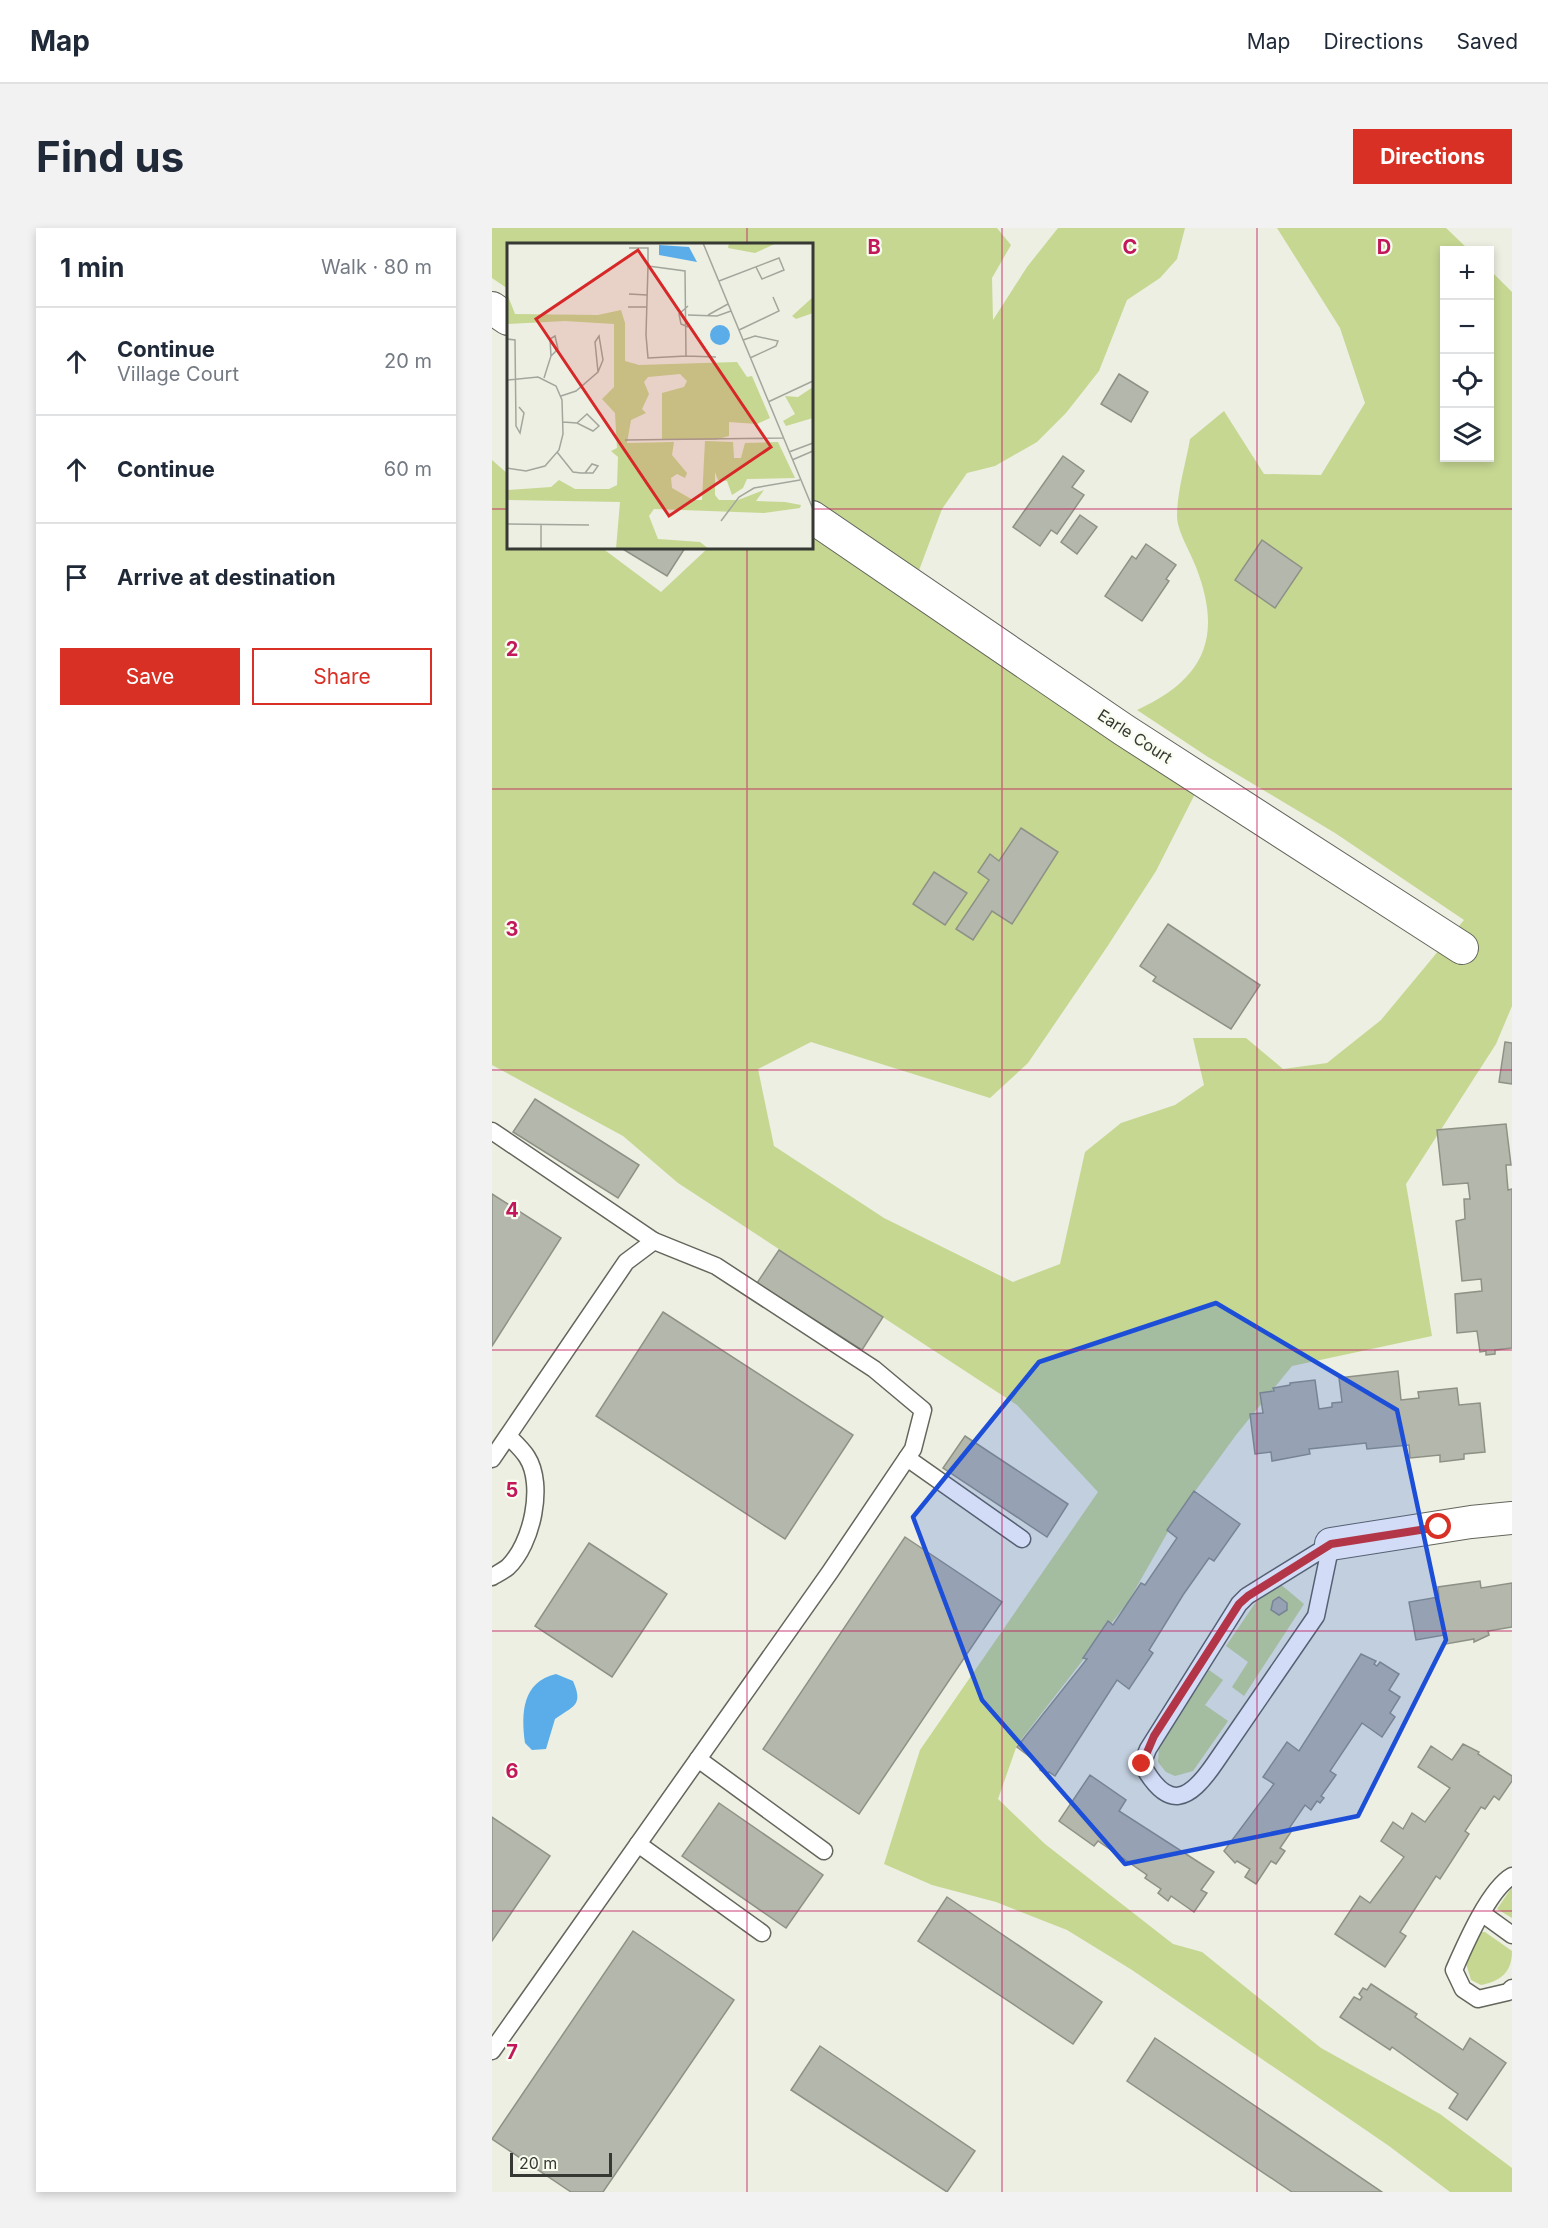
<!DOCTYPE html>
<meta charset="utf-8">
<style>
body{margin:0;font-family:Inter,sans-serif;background:#f2f2f3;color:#1f2937}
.controls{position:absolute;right:18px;top:18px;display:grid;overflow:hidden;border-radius:0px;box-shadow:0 3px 9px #0003}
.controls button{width:54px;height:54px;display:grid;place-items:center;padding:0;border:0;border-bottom:2px solid #e0e1e3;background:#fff;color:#1f2937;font:30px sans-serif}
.scale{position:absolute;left:18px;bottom:15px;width:102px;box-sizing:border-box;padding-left:6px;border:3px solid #363833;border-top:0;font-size:16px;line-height:21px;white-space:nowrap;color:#363833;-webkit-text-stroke:4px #f9fdf0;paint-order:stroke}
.stop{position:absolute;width:18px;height:18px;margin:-14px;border:4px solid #d93025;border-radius:50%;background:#fff}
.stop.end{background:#d93025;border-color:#fff;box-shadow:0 2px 6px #0008}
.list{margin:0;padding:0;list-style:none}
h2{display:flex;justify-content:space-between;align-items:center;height:78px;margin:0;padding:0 24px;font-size:26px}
h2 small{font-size:20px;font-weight:400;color:#747a83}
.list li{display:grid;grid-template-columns:39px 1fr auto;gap:18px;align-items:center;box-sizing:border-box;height:108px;padding:0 24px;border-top:2px solid #e0e1e3}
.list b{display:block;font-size:22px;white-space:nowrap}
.list p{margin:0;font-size:20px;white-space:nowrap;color:#747a83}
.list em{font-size:20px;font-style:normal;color:#747a83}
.actions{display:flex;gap:12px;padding:18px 24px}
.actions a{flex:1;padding:14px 0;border:2px solid #d93025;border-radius:0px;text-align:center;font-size:21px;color:#d93025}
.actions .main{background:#d93025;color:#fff}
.icon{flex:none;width:33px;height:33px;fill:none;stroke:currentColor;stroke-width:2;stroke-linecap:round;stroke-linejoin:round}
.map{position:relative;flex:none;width:1020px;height:1964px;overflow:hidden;border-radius:0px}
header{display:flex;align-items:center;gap:36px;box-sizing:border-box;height:84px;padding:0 30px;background:#fff;border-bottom:2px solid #e0e1e3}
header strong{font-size:28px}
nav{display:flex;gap:33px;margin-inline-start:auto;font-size:21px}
.intro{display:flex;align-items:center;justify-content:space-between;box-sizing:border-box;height:144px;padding:0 36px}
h1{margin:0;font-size:42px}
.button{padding:15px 27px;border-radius:0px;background:#d93025;color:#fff;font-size:21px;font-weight:700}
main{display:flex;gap:36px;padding:0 36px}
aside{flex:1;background:#fff;border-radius:0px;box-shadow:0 3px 9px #0003}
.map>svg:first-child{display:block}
</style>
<header>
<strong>Map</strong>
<nav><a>Map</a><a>Directions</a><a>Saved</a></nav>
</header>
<div class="intro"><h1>Find us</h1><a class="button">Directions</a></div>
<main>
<aside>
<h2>1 min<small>Walk · 80 m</small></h2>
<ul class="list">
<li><svg class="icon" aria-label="ahead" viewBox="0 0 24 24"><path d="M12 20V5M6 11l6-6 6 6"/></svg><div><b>Continue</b><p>Village Court</p></div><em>20 m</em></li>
<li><svg class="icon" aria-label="ahead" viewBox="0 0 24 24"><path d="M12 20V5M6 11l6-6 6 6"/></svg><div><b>Continue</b></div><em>60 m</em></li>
<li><svg class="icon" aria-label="arrive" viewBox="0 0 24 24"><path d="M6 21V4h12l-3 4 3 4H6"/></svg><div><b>Arrive at destination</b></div></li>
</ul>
<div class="actions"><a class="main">Save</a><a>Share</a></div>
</aside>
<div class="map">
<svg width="1020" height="1964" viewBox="0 0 1020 1964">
<rect width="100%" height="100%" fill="#ecefe2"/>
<g fill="#c6d792">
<path d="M0,0H505L519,17L500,50L501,92L535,39L566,0H693L685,31L668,50L635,72L607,143L574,185L545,214L503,238L475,245L450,281L426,345L353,291L320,271V16H16V61L0,50Z"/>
<path d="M785,0H954L977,22H952V230H998V42L1020,64V778L1004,816L914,956L940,1108L800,1138L744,1207L685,1288L636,1374L525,1517L506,1571L553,1616L681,1716L710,1724L829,1820L948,1886L1020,1940V1964H958L897,1918L640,1742L575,1702L504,1674L440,1657L392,1636L428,1522L606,1264L525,1177L186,955L131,908L0,837V232L16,246V320H110L169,364L216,320H320V298L710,552L664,643L615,719L536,835L498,870L319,814L266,841L282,918L392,990L521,1054L568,1036L593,924L629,895L683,877L712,857L701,810H754L791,841L835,835L889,792L972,692L843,605L716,529L645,482C713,451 731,409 704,339C699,325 685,303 685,288C685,263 694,235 698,211L732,183L772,246L829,247L873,175L848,100Z"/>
<path d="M787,1355L812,1376L752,1468L740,1459L756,1434L734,1418L772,1362Z"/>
<path d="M717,1442L731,1452L713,1477L736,1493L701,1543L683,1548L674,1544L666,1534L667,1518Z"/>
<path d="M1020,1659V1690L1005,1681Z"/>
<path d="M987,1704H993L1020,1723C1020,1744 1009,1753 989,1757L979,1752L973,1732Z"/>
</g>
<path fill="#5aade9" d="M64,1446L81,1453C92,1478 81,1478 63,1491L54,1521L40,1522L33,1515C29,1485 30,1454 64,1446Z"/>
<g fill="#b4b7ab" stroke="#8e9286" stroke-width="1.5">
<path d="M627,146L656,164L639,194L609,176Z"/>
<path d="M571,228L592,243L580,259L592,267L565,306L559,302L548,318L521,299Z"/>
<path d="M588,287L605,299L585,326L569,314Z"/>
<path d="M770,312L810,340L783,380L743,352Z"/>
<path d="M654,316L684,337L674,351L677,353L650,393L613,368L640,328L644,331Z"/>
<path d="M129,320H193L175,348Z"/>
<path d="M529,600L566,624L520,696L500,683L481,712L464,701L497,652L486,644L498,626L507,633Z"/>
<path d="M442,644L475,665L453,697L421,676Z"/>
<path d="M676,696L768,757L739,801L661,753L664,749L648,738Z"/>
<path d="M1013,814L1020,815V856L1007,854Z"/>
<path d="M43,871L147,937L126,970L21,904Z"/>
<path d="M1014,896L1019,937H1014L1015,950L1016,962L1020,961V1120L1003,1122V1126L994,1127V1123L988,1124L985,1103L965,1105L963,1066L990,1063L989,1051L970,1053L964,993L973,991L972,971H978L976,955L951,957L945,902Z"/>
<path d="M0,966L69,1010L0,1118Z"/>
<path d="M287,1022L391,1089L370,1122L265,1055Z"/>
<path d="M171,1084L361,1207L293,1311L104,1188Z"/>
<path d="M906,1143L909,1172L927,1170L926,1164L965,1160L967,1177L988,1175L993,1224L972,1226V1231L948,1234V1227L918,1230L917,1217L875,1221L874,1215L817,1221L818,1226L780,1233L779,1224L763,1226L758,1186L771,1185L768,1165L782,1163L781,1160L798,1157V1155L823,1152L827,1181L840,1179V1175L850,1174L847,1150Z"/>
<path d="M473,1208L576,1276L555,1309L451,1240Z"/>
<path d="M702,1263L748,1296L722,1333L717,1330L691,1367L657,1422L661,1425L637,1461L625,1452L563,1548L557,1544L555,1546L548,1542L550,1538L525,1519L595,1431L591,1430L616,1393L621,1397L649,1355L653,1357L685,1310L675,1302Z"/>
<path d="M413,1309L510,1374L367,1586L271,1521Z"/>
<path d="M97,1315L175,1366L120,1449L43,1398Z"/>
<path d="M988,1353L989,1360L1020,1355V1399L996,1403L997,1407L982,1414V1411L954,1416L952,1407L924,1412L917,1374L947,1369L946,1359Z"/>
<path d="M787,1369L795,1375V1382L787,1387L779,1382L781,1373Z"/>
<path d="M869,1426L884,1433L882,1436L885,1438L888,1434L907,1446L897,1462L908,1469L898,1485L903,1489L890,1509L870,1495L838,1543L844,1547L829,1568L832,1570L828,1575L825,1573L819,1582L813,1577L796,1602L799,1604L788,1620L793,1623L784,1636L779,1633L764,1656L753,1649L758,1641L745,1633L743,1635L732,1623L782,1556L771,1549L795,1514L807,1523Z"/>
<path d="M971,1516L987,1524L986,1526L1020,1548V1553L1007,1572L1002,1568L993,1581L989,1579L973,1603L977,1606L948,1651L944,1648L908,1704L914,1708L893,1739L843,1706L868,1668L878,1675L912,1629L889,1613L901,1594L911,1601L920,1585L933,1594L958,1560L926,1539L939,1518L960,1532Z"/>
<path d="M598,1547L634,1572L627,1583L722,1644L709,1662L715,1665L702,1684L679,1668L676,1673L666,1665L669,1661L653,1650L655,1647L606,1613L602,1618L567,1593Z"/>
<path d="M227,1575L331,1647L294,1700L190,1628Z"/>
<path d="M0,1589L58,1628L0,1713Z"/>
<path d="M455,1669L610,1774L581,1816L426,1713Z"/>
<path d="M141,1703L242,1772L111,1964H79L0,1911Z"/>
<path d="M879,1756L925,1786L923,1789L971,1822L978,1810L1014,1835L975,1892L957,1880L966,1866L900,1819L898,1822L848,1789L862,1769L868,1772L870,1769L867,1766L871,1760L875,1762Z"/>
<path d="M663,1810L890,1964H800L635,1853Z"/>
<path d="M328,1818L483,1923L455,1964L299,1862Z"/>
</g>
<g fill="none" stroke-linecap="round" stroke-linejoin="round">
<g stroke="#63665b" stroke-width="19">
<g id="lane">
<path d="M0,903L162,1013"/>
<path d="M415,1230L530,1311"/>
<path d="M0,1231L134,1034L162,1013L224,1038L382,1141L431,1182L421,1221L338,1344L0,1823"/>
<path d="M839,1316L824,1388L723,1535C697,1573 676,1584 650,1536L656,1521L747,1376L755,1368Z"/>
<path d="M0,1349C5,1346 11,1343 16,1339C40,1316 53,1257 35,1229C30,1221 22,1214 16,1208"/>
<path d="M206,1531L332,1623"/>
<path d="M146,1616L270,1705"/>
<path d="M1020,1648C997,1661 973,1717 962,1742L971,1761L986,1771L1016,1764L1020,1760"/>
<path d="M991,1686L1020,1707"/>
</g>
</g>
<g stroke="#63665b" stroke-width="34">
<g id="street">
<path d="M0,80L16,91"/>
<path d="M320,289L632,502L970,720"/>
<path d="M839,1316L979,1294L1020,1290"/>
</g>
</g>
<use href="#lane" stroke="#fff" stroke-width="16"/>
<use href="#street" stroke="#fff" stroke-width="32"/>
</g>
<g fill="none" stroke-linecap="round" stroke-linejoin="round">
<path stroke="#d93025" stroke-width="8" d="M650,1536L662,1508L747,1376L756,1368L839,1316L947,1299"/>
</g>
<path fill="#1d4ed8" fill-opacity="0.2" stroke="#1d4ed8" stroke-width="4.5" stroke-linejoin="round" d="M724,1075L905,1182L954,1412L866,1588L633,1636L490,1472L421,1289L547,1134Z"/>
<path fill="none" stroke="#c2185b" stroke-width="1.5" stroke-opacity="0.55" d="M255,0V16M510,0V1964M765,0V1964M0,281H16M320,281H1020M255,320V1964M0,561H1020M0,842H1020M0,1122H1020M0,1403H1020M0,1683H1020"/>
<g text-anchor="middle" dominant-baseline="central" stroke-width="4.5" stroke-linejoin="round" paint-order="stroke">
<g font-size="16" fill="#363833" stroke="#f9fdf0">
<text transform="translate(643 508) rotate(33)">Earle Court</text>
</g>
</g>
<g transform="translate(15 15)">
<rect width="306" height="306" fill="#ecefe2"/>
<path d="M222,0H270L248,10L221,5ZM1,53L8,71L91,72L114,67L118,80V118L132,122L230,119L240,134L245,133L263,175L250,181L222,179V193L208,197H155V150L177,144L180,138L173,131L141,134L137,139L142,151L135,166L139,170L124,177L120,200L167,199L165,212L180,230L178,235L170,231L164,235L165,245L186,257H195L198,198L226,199L227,215H234L238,200L271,199L288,235L240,236L236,245L225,252L220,238L211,237L208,229V252L212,257H231L257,247L249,258L278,259L294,262L293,265L257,270L147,266L142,273L151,296L193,299L202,306H109L113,259L0,257V247L44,244L52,237L68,246H102L110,242L111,214L104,208L110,205L108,170L95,156L107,144V81L58,78L0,81ZM306,54V70L289,76L285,73ZM306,144V175L279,183L276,178L288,171L278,153L291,154Z" fill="#c6d792"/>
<path d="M152,2L182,4L190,19L152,12ZM203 92a10 10 0 1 1 20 0a10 10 0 1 1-20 0Z" fill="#5aade9"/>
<path fill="none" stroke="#a3a69c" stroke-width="1.5" d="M196,0L306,266M122,5H141V23L139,92L141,115L179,113L178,28L141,23M212,38L272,15L277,27L255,36L249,24M122,51L140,52M121,64H140M181,72L210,73L224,68M201,72L221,61M181,84L174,81L172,71L181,63M232,87L272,68L266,54M0,96L8,97L9,183L13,190L17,170L12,164M236,97L248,93L271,98L269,103L243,115M179,113L209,114M37,135L44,113L43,96L48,93L51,106L44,113M0,137L31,134L49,143L55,157L56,191L52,207L38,223L19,228L0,225M54,153L69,148L91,129L96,117L92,93L88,99L91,129M261,159L306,138M56,179L70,180L86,188L92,183L80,171L70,180M118,197L276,195M50,209L66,229L74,230H86L91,223L85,221L78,230M282,209L306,200M285,217L306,208M214,278L232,254L247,245L293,237M0,281L82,282M34,306V281"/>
<path fill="#d62828" fill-opacity="0.15" stroke="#d62828" stroke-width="3" d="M131,7L264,204L162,273L29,76Z"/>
<rect width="306" height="306" fill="none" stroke="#363833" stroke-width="3"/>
</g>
<g font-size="20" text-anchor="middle" font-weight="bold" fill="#c2185b" stroke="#f9fdf0" stroke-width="4.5" stroke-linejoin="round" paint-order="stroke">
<text x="382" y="26">B</text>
<text x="638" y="26">C</text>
<text x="892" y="26">D</text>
<text x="20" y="428">2</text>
<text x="20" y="708">3</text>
<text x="20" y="989">4</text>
<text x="20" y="1269">5</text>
<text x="20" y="1550">6</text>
<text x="20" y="1831">7</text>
</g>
</svg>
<div class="controls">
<button>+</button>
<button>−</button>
<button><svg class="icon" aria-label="locate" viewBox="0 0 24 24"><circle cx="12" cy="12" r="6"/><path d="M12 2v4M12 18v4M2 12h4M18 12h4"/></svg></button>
<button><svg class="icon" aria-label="layers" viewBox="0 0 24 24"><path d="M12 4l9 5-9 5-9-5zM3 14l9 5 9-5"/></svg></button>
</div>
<div class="scale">20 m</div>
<div class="stop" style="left:947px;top:1299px"></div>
<div class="stop end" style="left:650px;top:1536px"></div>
</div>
</main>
